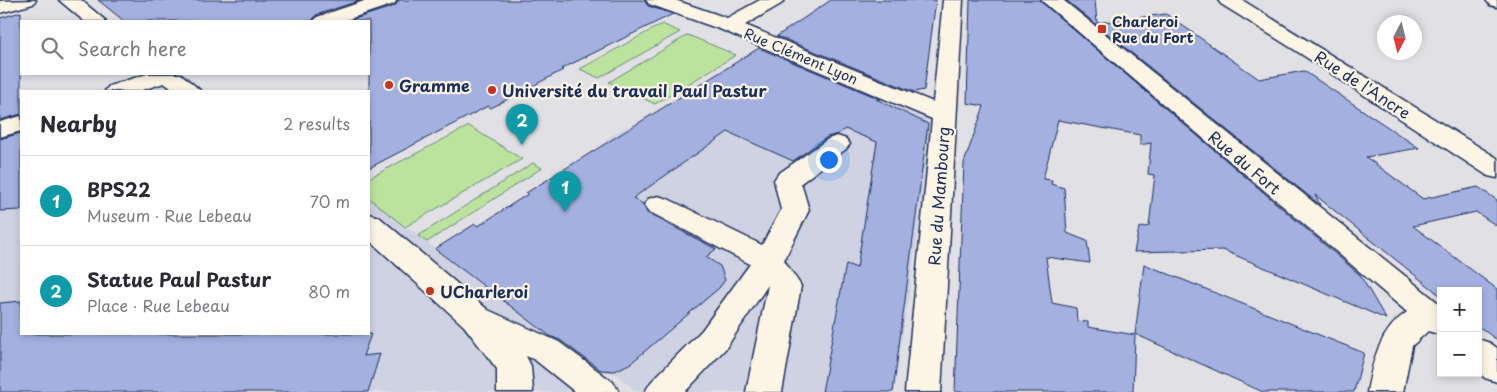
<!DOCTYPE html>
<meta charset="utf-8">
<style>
body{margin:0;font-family:"Playpen Sans",sans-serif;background:#f2f2f3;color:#2b2b33}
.controls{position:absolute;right:15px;bottom:15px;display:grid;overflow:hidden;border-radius:0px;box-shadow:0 2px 8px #0003}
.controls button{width:45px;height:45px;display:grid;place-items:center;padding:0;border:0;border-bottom:1px solid #e1e1e2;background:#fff;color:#2b2b33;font:25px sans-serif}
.compass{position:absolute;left:1377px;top:15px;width:45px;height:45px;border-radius:50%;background:#fff;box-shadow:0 2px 8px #0003;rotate:187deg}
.you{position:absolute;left:828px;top:159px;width:18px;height:18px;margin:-12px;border:4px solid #fff;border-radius:50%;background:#1a73e8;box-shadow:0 0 0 8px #1a73e833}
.badge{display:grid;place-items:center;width:32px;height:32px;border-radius:50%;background:#c8321e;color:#fff;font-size:16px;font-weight:700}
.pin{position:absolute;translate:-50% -41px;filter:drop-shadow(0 1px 2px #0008)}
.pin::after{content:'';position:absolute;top:26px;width:18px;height:15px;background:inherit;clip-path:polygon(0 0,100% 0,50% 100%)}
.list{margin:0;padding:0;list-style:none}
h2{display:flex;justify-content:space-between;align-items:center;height:65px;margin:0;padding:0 20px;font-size:21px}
h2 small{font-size:16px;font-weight:400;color:#7c7c81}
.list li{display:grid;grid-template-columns:32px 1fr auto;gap:15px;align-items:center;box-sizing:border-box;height:90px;padding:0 20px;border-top:1px solid #e1e1e2}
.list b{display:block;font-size:19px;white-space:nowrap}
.list p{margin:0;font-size:16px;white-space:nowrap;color:#7c7c81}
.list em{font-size:16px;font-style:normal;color:#7c7c81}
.icon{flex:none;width:28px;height:28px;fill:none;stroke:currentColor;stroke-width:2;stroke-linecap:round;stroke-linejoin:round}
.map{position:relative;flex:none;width:1497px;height:392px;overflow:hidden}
.search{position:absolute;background:#fff;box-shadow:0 2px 8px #0003;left:20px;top:20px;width:350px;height:55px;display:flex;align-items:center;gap:12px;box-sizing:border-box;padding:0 18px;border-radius:0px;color:#7c7c81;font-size:19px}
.panel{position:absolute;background:#fff;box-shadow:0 2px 8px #0003;left:20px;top:90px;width:350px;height:245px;border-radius:0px}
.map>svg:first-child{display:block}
</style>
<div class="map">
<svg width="1497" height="392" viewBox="0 0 1497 392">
<rect width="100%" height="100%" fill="#e1e0e4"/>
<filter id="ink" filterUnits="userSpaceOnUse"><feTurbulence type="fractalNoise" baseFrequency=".02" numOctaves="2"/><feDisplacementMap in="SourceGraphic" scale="10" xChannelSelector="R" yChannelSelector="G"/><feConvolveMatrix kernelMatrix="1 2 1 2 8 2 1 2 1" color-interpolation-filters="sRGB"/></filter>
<g filter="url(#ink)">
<path fill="#ced2e3" d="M761,46L935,121L894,392H637L616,374L595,370L580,392H0V137L21,130V334H369V198L436,249L475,224L478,226L561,171L564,173L608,142L605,140L626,127L635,128Z"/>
<g fill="#bbe39e" stroke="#6b897e">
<path d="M662,24L680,32L599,78L580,69Z"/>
<path d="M688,35L736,55L655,104L609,82Z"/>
<path d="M469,126L522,159L405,227L369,198V178Z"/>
<path d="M533,163L542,168L427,242L418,236Z"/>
</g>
<g fill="#a3b0e0" stroke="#1b2f5e">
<path d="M98,0H361L316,15L312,21H124Z"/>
<path d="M399,0H644L648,6L673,14L561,69L563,70L491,108L488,106L369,168V21H348L395,6Z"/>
<path d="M831,0H936L924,90L914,92L777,36Z"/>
<path d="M970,0H1039L1360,275L1386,319L1223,250L1134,252L1139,228L1149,226L1155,175L1148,174L1151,143L1140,145V135L1058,120L1043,179L1052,180L1051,184L1064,188L1067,233L1087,241L1090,263L1046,257L1052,303L1076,308L1077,321L1088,322V327L1135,335L1133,392H955L964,163L984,106L967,103Z"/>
<path d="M1066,0H1095L1097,23L1166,14L1259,79L1304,71L1419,148L1366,157L1423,199L1478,187L1497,200V226L1476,212L1413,226L1497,289V340L1478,326V291H1441V296L1315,195L1320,205Z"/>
<path d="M21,12V114L0,120V18Z"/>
<path d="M759,48L880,99H876L928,124L893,392H822L846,264L857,268L877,142L845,129L838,134L827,137L793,161L728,132L633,198L643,204L647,213L716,249L706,257L720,266L725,280L719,288L631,363L615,371L601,370L560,340L550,336L435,249L475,224L478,226L528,194L526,193Z"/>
<path d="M21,133V210L0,211V139Z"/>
<path d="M1144,264L1364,353L1354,392H1263L1135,334Z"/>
<path d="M21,301V334H371L363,356L380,354L368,392H0V303Z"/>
</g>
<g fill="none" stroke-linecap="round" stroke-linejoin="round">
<g stroke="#1b2f5e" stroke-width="3">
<g id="minor">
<path d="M36,0L33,4L0,13V1Z"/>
<path d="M59,0H81L106,21H84Z"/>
<path d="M367,0H397L394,4L343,21H314L317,17Z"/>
<path d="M646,0H675L727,18L760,0H784L781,4L745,25L933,102L943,0H963L941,392H905L932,119L722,30L649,4Z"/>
<path d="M1041,0H1063L1441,305V335L1428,331L1412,346L1403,392H1367C1373,361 1379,331 1407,312Z"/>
<path d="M1218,0H1242L1497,158V178L1488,176L1298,52L1221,4Z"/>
<path d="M1486,0H1497V7L1490,5Z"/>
<path d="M147,74H181L201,91H175L164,83L139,91H105L109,86Z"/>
<path d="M21,116V131L0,137V122Z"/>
<path d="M837,136L846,139L850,144L846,149L801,183L809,210L784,260L801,286L782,392H746L768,285L726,348L685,392H645L651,382L702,330L750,264L648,211L644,205L648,199L658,196L668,199L762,245L781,210L774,180L778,174L828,139Z"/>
<path d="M369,214L379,217L488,310L559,342L613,382L619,392H575L535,360L526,356L531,366L533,392H497V369L464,326L369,240Z"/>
<path d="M1478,339L1490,343L1497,348V382L1485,378L1478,372Z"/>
</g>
</g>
<use href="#minor" fill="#fcf5e5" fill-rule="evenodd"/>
</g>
</g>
<g fill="#c8321e" stroke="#fcf5e5" stroke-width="2">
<rect x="1097" y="24" width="10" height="10" rx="2.5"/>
<circle cx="389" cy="85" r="5"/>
<circle cx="492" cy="90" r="5"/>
<circle cx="430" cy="291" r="5"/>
</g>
<g text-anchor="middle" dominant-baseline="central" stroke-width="4.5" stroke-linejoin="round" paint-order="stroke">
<g font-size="14" font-weight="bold" fill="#1b2f5e" stroke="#fcf5e5" text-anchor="start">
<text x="1112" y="21">Charleroi<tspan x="1112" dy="16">Rue du Fort</tspan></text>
</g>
<g font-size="14" fill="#1b2f5e" stroke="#fcf5e5">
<text transform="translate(801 56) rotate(23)">Rue Clément Lyon</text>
</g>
<g font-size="16" fill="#1b2f5e" stroke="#fcf5e5">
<text transform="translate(1363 84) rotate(33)">Rue de l'Ancre</text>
<text transform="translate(1245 162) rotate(40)">Rue du Fort</text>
<text transform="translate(938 196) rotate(-86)">Rue du Mambourg</text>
</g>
<g font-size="16" font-weight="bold" fill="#1b2f5e" stroke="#fcf5e5" text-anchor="start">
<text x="399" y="85">Gramme</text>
<text x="502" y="90">Université du travail Paul Pastur</text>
<text x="440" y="291">UCharleroi</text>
</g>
</g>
</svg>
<div class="controls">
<button>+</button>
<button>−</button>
</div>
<svg class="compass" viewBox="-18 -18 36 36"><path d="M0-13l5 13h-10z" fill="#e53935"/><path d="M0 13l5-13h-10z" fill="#7c7c81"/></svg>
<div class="you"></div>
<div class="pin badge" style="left:565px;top:212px;background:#0f9aa8">1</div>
<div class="pin badge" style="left:522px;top:145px;background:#0f9aa8">2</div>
<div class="search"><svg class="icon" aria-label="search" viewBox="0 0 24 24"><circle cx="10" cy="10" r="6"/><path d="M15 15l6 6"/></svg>Search here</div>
<section class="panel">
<h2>Nearby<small>2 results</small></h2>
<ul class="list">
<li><span class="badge" style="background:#0f9aa8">1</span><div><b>BPS22</b><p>Museum · Rue Lebeau</p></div><em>70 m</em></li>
<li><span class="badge" style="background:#0f9aa8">2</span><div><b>Statue Paul Pastur</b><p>Place · Rue Lebeau</p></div><em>80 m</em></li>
</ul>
</section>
</div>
